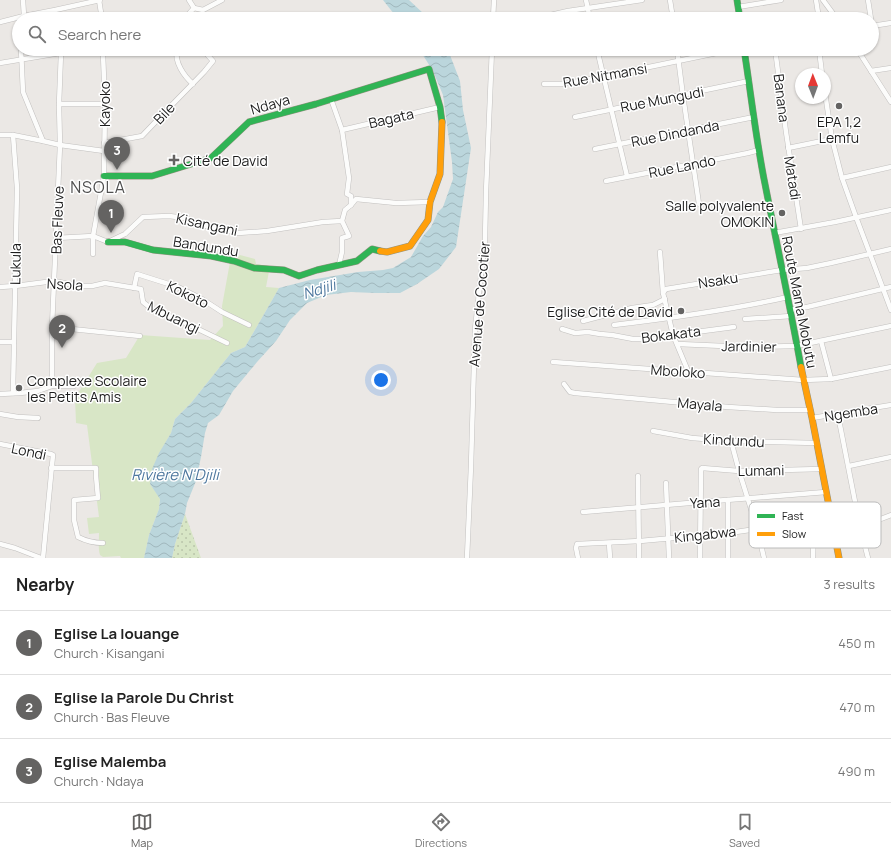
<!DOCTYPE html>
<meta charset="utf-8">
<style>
body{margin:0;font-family:Manrope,sans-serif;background:#f6f6f6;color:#222}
.compass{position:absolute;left:795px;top:68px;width:36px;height:36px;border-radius:50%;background:#fff;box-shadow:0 1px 3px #0004;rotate:359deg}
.you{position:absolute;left:381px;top:380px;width:14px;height:14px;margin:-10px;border:3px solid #fff;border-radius:50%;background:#1a73e8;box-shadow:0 0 0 6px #1a73e833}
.badge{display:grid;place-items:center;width:26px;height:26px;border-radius:50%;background:#646362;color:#fff;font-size:13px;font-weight:700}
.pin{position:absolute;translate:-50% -33px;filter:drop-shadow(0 1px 2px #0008)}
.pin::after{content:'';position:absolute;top:21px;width:14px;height:12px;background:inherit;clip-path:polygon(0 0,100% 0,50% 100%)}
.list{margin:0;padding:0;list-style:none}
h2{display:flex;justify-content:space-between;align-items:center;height:52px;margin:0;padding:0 16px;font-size:17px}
h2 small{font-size:13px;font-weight:400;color:#767676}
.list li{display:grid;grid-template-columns:26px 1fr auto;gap:12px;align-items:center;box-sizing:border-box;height:64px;padding:0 16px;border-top:1px solid #e0e0e0}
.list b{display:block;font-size:15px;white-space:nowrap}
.list p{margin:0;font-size:13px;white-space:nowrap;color:#767676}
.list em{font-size:13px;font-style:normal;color:#767676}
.icon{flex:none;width:22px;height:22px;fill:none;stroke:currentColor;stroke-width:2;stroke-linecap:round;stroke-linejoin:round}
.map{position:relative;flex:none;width:891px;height:558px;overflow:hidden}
.search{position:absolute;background:#fff;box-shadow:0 1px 3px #0004;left:12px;right:12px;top:12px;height:44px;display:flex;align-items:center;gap:10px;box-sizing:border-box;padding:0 14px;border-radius:22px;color:#767676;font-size:15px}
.sheet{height:244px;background:#fff}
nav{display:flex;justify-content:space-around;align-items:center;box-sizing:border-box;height:56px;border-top:1px solid #e0e0e0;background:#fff;font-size:11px;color:#767676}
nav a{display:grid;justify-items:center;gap:2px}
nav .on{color:#646362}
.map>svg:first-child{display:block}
</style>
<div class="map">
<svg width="891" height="558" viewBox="0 0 891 558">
<defs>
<pattern id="grass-dots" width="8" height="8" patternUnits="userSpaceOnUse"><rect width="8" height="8" fill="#d8e6c6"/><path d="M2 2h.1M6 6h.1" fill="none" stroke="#b9c5aa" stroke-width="1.8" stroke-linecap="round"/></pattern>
<pattern id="water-waves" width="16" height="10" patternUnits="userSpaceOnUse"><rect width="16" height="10" fill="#bbd6dc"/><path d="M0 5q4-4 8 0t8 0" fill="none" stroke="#a0b7bc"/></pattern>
</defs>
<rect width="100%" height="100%" fill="#ebe8e5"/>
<path fill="url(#grass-dots)" d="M185,514L201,558H172L175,544Z"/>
<path fill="#d8e6c6" d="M240,255L255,259L256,264L270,266L266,287L279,288L245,347L231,353L191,403L175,419L171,433L159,454L150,484L160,498L159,509L149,535L144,558H121L120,556L103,557L100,555C98,548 99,541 99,533L89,534L87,518L99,517L87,425L76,423L75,398L97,363L126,358L140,335L210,340L223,326L222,306L230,262Z"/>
<g fill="url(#water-waves)">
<path d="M383,0H409L424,14L427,19H398Z"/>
<path d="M419,49H446L450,55L460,81L463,110L471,148L456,247L439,269L417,284L400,293H374L351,292L326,295L307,303L290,320L276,341L257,362L233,391L219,415L208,423L205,433L201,457L196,481L187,503L185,514L175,544L172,558H144L149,535L159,509L160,499L150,484L152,469L159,453L171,433L175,419L191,403L231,353L245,347L279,288L310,280L358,272L383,270L393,268L411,257L423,236L431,227L438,212L443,207L453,179L452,162L443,95L433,71Z"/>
</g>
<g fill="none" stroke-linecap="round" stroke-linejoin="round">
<g stroke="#c2c0bf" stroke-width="5.5">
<g id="street">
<path d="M23,0L24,16"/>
<path d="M99,0L102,19"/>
<path d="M586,0L590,19"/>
<path d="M670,0L673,19"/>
<path d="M816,0L819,19"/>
<path d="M823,0L837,19"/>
<path d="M868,0L871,19"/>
<path d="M738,7L781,0"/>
<path d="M194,8L203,10L222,0"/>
<path d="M172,16L177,19"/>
<path d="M546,16L568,11L642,0"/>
<path d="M184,19L194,8L189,0"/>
<path d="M493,19L494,0"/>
<path d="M722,19L739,16"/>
<path d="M0,22L24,16L55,10L100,0"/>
<path d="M872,26L891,23"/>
<path d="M21,49L23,92L43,141"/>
<path d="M177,49C174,62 184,76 193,84"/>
<path d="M597,49L627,176"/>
<path d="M677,49L683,96L699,204"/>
<path d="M775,49L786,132L801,229"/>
<path d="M819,49L822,74"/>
<path d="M857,49L891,102"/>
<path d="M0,63L84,49"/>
<path d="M871,71L891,68"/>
<path d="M544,84H561L586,80L736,49"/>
<path d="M825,93L832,139L842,178L856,217L870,254L891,310"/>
<path d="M331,99L342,130L349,178L347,194L351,196V205L345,210L342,221L349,236L342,238V252L339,265"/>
<path d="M59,104H105"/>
<path d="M575,117L749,81"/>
<path d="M342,130L440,107"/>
<path d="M0,135H13L43,141L60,145L104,151"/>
<path d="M104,143L142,136L164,113L204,72L213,61L202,49"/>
<path d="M788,148L832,139"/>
<path d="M595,149L754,117"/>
<path d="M842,178L891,167"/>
<path d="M606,181L748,153L759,150"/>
<path d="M351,205L356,199L396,203L430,202"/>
<path d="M774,233L835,222L891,210"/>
<path d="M56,238L93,236L108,242L125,234L143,217L169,216L185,218L206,226L238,233L267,231L323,222L342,221"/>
<path d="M660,252L663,293"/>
<path d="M93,254V236L104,176L105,104L103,54L104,49"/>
<path d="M0,287L15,286L54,281L79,286H92L105,283L141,289L143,302L153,310L175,318L227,343"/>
<path d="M134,288L137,274L178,287L202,299L222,312L249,325"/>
<path d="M790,310L807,307L891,287"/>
<path d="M745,319L791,316"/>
<path d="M583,321L632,308L653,305L665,299"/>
<path d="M614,325C672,318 731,310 788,297"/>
<path d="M52,327L140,336"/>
<path d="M562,329L575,333L588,332L600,334L612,335L633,339H654L673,335L734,327"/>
<path d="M821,341L831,379"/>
<path d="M0,342H14"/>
<path d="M678,344L747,347L796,346L891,326"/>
<path d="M553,362L803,380L831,379L891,367"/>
<path d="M688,371L673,335L663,293L666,289L782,270L807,268L831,263L891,249"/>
<path d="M564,384L570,392L575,393L728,407L777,410H810"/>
<path d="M52,386V327L60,145L59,104L61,53"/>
<path d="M13,393L17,188L13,135"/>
<path d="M0,394L20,393L38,391L52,386H74"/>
<path d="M0,414L18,417L38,418"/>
<path d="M838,415L860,527L868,558"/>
<path d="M812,418L891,405"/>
<path d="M653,431L692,438L731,441L817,443"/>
<path d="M731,441L739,471L757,528L764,558"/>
<path d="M0,444L51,454L53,455L43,558"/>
<path d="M849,466L891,457"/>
<path d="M51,468H96V476L98,498L74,500V520L78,537C86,541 94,543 103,543"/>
<path d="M638,476L639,558"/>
<path d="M666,483L669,558"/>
<path d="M728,500V558"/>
<path d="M583,512L701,502L826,492"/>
<path d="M860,527L891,515"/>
<path d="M609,543L610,558"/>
<path d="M0,544L15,548L41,558"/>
<path d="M467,558L471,466L475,329L485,240L486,192L492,49"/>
<path d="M578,558L576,548L577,544L640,541L729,533L831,518"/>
<path d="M700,558L701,469L702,468L739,471L821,469"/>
<path d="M813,558L814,521"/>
</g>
</g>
<g stroke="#92927f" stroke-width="7">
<g id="fast">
<path d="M737,0L740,19"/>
<path d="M744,49C751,94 756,140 765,184C777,245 790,306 801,367"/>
<path d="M104,176H152L211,158L249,122L316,104L429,69L440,107L442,122"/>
<path d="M108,242H125L153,250L211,256L234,261L254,268L284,270L299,276L317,270L357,261L372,249L380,251"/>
</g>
</g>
<g stroke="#92927f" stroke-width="7">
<g id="slow">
<path d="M380,251L387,252L410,246L428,220L430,202L440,174L442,122"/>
<path d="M801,367L812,418L839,558"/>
</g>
</g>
<use href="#street" stroke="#fcfcfb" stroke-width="4.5"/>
<use href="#fast" stroke="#30b455" stroke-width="6"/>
<use href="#slow" stroke="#ff9f0a" stroke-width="6"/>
</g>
<g fill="#646362" stroke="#fff" stroke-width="1.5">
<circle cx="839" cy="106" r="4"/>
<path d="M172 154h4v4h4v4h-4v4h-4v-4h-4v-4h4z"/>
<circle cx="782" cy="213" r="4"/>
<circle cx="681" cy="311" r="4"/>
<circle cx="19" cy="388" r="4"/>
</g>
<g text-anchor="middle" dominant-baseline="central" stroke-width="3" stroke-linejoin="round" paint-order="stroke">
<g font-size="14" fill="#1c1c1c" stroke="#fff">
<text transform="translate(605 75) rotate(-10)">Rue Nitmansi</text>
<text transform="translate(782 98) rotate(83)">Banana</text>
<text transform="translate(662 99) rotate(-11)">Rue Mungudi</text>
<text transform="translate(104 104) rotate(-90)">Kayoko</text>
<text transform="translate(270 104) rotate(-16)">Ndaya</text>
<text transform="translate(164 113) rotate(-46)">Bile</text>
<text transform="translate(391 118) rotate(-13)">Bagata</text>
<text transform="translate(675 133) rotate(-11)">Rue Dindanda</text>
<text transform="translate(682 166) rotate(-11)">Rue Lando</text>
<text transform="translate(793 178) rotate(81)">Matadi</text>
<text transform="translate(57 220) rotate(-88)">Bas Fleuve</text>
<text transform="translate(207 224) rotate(12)">Kisangani</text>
<text transform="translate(206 246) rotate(9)">Bandundu</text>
<text transform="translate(15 264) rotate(-89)">Lukula</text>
<text transform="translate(718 280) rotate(-9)">Nsaku</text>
<text transform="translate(65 284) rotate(3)">Nsola</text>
<text transform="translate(188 294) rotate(26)">Kokoto</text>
<text transform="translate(800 302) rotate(79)">Route Mama Mobutu</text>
<text transform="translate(479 304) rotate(-85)">Avenue de Cocotier</text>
<text transform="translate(174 317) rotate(26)">Mbuangi</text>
<text transform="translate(671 334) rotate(-7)">Bokakata</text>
<text transform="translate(749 346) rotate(1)">Jardinier</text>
<text transform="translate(678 371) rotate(4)">Mboloko</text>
<text transform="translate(700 404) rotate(5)">Mayala</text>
<text transform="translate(851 412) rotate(-9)">Ngemba</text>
<text transform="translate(734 440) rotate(3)">Kindundu</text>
<text transform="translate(29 451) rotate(12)">Londi</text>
<text transform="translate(761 470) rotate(-1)">Lumani</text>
<text transform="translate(705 502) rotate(-4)">Yana</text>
<text transform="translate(705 534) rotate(-6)">Kingabwa</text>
</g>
<g font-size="14" fill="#1c1c1c" stroke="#fff" text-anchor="start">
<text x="839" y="121" text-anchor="middle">EPA 1,2<tspan x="839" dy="16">Lemfu</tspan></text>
<text x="183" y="160">Cité de David</text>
<text x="774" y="205" text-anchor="end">Salle polyvalente<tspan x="774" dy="16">OMOKIN</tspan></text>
<text x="673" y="311" text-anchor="end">Eglise Cité de David</text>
<text x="27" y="380">Complexe Scolaire<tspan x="27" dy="16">les Petits Amis</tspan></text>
</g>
<g font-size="15" font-style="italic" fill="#4d779e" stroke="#fff">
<text transform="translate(319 289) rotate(-17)">Ndjili</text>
<text x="175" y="474">Rivière N'Djili</text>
</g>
<g font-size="16" letter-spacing="1" fill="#4f4f4f" stroke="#fff">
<text x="98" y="187">NSOLA</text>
</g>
</g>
<rect x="749" y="502" width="132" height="46" rx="6" fill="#fff" stroke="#bbb" stroke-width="1"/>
<rect x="757" y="514" width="18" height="4" fill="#30b455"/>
<rect x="757" y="532" width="18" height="4" fill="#ff9f0a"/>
<g font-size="11" fill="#1c1c1c">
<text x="782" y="520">Fast</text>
<text x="782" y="538">Slow</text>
</g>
</svg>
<svg class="compass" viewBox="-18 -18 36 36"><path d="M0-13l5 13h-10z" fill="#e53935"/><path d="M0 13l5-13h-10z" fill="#767676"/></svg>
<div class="you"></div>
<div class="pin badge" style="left:111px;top:233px">1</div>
<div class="pin badge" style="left:62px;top:348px">2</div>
<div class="pin badge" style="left:117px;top:170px">3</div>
<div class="search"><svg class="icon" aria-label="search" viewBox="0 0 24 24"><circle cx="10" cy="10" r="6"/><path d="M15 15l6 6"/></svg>Search here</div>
</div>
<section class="sheet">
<h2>Nearby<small>3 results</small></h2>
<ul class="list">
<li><span class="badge">1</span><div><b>Eglise La louange</b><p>Church · Kisangani</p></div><em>450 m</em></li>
<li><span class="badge">2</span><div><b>Eglise la Parole Du Christ</b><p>Church · Bas Fleuve</p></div><em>470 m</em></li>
<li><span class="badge">3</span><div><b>Eglise Malemba</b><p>Church · Ndaya</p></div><em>490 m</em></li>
</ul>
</section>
<nav>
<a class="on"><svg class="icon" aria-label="map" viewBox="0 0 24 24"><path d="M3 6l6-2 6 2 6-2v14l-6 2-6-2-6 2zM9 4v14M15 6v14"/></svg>Map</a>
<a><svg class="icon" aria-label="directions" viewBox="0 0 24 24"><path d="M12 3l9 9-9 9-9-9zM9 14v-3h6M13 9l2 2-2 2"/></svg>Directions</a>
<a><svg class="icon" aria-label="saved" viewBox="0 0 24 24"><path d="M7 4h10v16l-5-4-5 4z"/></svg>Saved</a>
</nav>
